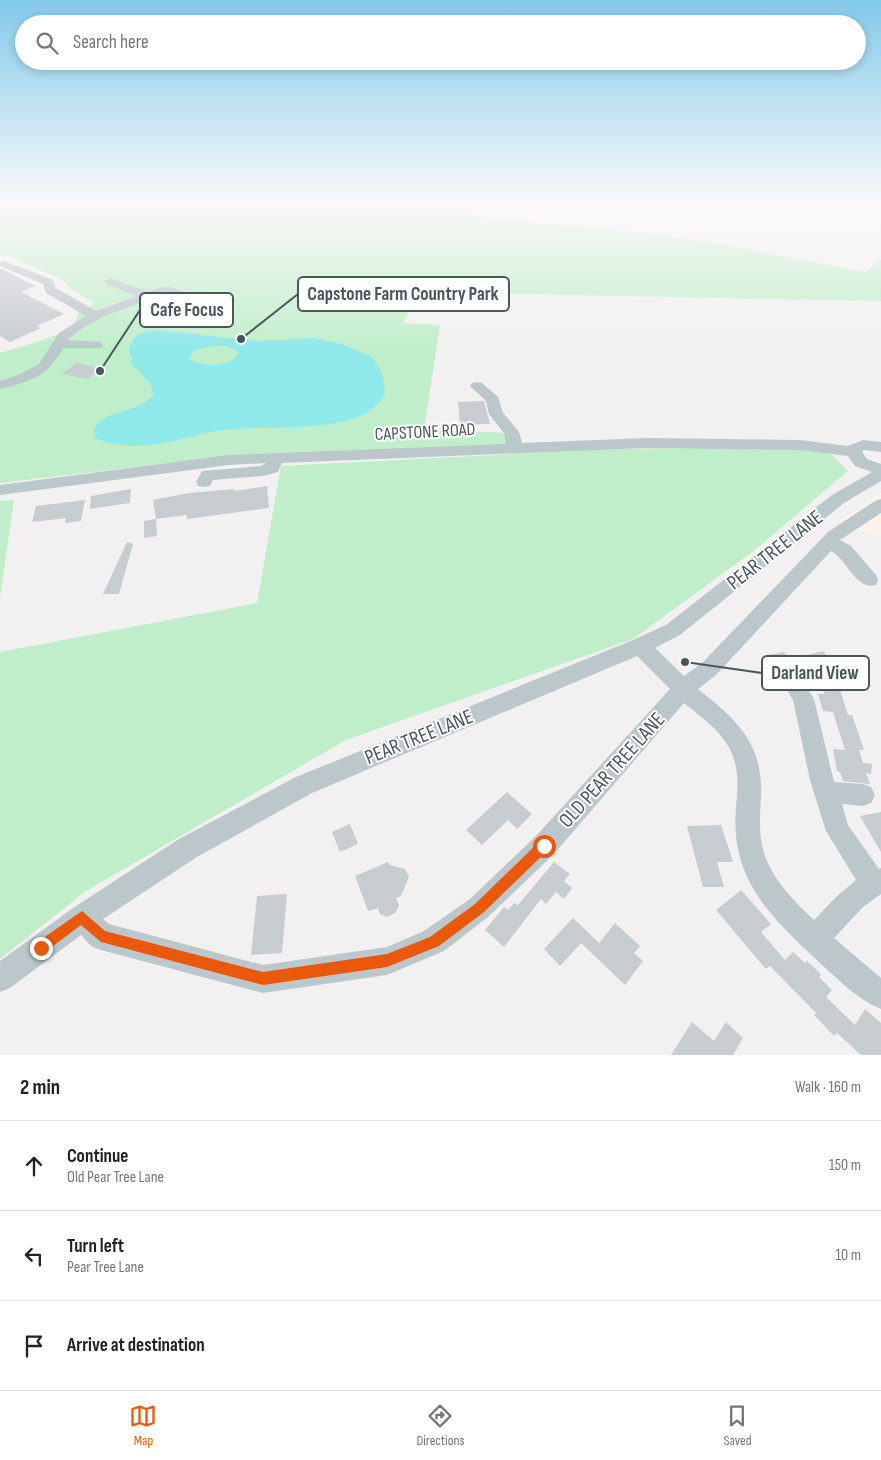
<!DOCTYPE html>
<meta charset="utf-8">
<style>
body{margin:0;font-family:"Sofia Sans Condensed",sans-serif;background:#f6f6f6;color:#222}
.stop{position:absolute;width:15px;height:15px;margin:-11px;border:4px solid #ea580c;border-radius:50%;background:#fff}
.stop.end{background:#ea580c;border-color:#fff;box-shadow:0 1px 5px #0008}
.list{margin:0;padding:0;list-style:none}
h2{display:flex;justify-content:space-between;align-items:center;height:65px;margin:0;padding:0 20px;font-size:21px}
h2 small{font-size:16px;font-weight:400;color:#767676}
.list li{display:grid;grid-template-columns:32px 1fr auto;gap:15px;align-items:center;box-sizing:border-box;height:90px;padding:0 20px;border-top:1px solid #e0e0e0}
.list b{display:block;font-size:19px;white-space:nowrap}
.list p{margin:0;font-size:16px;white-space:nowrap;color:#767676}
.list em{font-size:16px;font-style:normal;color:#767676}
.icon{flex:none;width:28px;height:28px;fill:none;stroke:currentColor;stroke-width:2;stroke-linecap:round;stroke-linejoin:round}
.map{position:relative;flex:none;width:881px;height:1055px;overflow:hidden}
.search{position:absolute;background:#fff;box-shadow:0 2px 8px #0003;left:15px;right:15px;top:15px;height:55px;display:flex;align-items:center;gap:12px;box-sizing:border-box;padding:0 18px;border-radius:28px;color:#767676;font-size:19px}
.sheet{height:335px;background:#fff}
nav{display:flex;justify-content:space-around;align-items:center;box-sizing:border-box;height:70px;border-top:1px solid #e0e0e0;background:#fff;font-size:14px;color:#767676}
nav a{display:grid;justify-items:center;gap:2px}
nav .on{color:#ea580c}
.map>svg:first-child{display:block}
</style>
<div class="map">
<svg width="881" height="1055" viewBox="0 0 881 1055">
<rect width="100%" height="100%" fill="#f3f0f1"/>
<path fill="#fcf4eb" d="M881,492V536L856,530L846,517Z"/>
<g fill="#c1eeca">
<path d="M0,202H449L491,219L647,233L702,241L865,272L881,260V301L420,292L403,323L440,325L424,429L506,433L510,447L229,456L0,483V353C13,349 67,335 73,325C76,321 77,315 79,311L95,304L72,289L63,280L6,255L0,257Z"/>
<path d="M789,447L831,454L848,471L755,550L633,639L346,740L86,891L0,959V652L257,603L281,466L612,449Z"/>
<path d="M14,500L0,598V501Z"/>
</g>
<path fill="#8fe8ea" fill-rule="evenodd" d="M158,330L257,341L314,338L341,344L372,357L383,375L385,394C377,409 362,417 345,421C303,431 258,425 215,431C189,436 163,446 136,446C121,446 109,444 95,438L94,429C107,407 134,416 154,395L150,383L130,362L133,359L129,352C131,335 142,331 158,330ZM214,346H227L239,352C230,369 203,367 189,359L194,350Z"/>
<g fill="#c7ccd0">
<path d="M0,268L36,286L21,292L64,314L37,326L41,328L10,342L0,336Z"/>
<path d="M76,363L100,368L88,379L62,374Z"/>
<path d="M484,401L490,424L460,425L458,402Z"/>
<path d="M267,486L269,508L187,519V515L156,519L157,536L144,538V521L156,519L153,500L189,493L234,489V491Z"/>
<path d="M131,489L130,503L90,509L91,496Z"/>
<path d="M85,500L81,521L65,523L66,518L32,522L36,506Z"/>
<path d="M127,542L133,544L119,594H103Z"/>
<path d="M823,651L842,676L836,677L848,715H852L864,750H859L863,763L872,764L871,774L866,773L870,784L843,781L840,772L837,771L833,749L845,750L833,712L823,711L818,694H825L798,657Z"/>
<path d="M784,652L794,665L778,669L769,655Z"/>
<path d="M507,792L532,814L517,829L508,820L482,845L466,830Z"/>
<path d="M881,812V852L860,816Z"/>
<path d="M350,824L358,844L340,852L332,832Z"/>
<path d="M721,825L733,862H717L724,887H703L687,826Z"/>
<path d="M388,862L390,865L405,869L409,877L401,896L396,898L399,906L395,913L387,917L380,914L378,908L368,911L355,876Z"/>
<path d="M554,862L570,874L564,881L572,888L564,899L556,892L546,904L541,899L504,947L485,930L504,907L508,910L514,903L518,905Z"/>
<path d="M741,890L771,924L761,932L785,960L793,952L805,963L807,961L821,974L819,977L832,990L826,997L855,1025L865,1009L881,1023V1055H861L837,1033L834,1036L814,1015L816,1013L770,966L766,969L716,910Z"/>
<path d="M287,894L282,953L251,955L257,896Z"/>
<path d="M573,918L599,943L615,923L640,946L634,953L643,961L625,985L581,943L560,966L544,949Z"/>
<path d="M692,1022L714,1041L726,1022L743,1038L733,1055H671Z"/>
</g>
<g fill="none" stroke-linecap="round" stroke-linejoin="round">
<g fill="#bcc7cc" fill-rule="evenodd">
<path d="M4,261L53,280L56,288L96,311L137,296L106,284L104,282L106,280L110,278L149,292L162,287H170L204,298L206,301L200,305L163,295L104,316L81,329L67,340L101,342L103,345L101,348H63C48,376 30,382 0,389V381L21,374L39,364L59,333L86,316L46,293L43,284L0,266V262Z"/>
<path d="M477,382L482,383L498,397L503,413L519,432L522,443L646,438L800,440L848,446L863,440L881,442V452L864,450L862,452L867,459L881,464V481L844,503L680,635L655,648L684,676L703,662L828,532L875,501L881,499V513L840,540L851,546L876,575L878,580L876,585C856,591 847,559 831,551L717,674L698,689C737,720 763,743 761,796C760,816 758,837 765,856C774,881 795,902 814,920L836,897L856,880L826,831L810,780L793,700L779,677L783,671L790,668L797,671L814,699L834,782L863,784L871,787L875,795L871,803L863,806L842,804L848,825L879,869L881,868V894L863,907L834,938L881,978V1009C857,999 840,981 821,964C788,933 749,899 739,853C734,833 735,816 737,796C741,746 720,732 684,703L553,855L488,917L444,951L387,975L263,993L101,950L91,946L81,935L10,988L0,992V961L73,908L179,839L296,777L633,640L666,625L832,495L872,472L855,466L848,456L800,450L646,448L282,463L278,472L263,476L213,480L210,486L204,487L198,486L196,482L202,471L261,466L266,463L229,465L0,495V485L229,455L506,444L504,433L489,414L486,401L470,386L472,383ZM637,656L670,689L535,837L470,899L424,931L387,947L263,965L109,924L103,919L197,857L312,793Z"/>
</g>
</g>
<linearGradient id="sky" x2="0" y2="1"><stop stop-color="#84c9e9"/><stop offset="0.58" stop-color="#faf8f9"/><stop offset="1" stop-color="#faf8f9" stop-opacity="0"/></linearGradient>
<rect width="881" height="349" fill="url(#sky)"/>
<path fill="#ea580c" d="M544,841L548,842L549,846L548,850L484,912L439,946L387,967L263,985L101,942L81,925L45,952L41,954L36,952L34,948L36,943L82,911L105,931L263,972L387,954L430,937L475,904L539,842Z"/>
<g text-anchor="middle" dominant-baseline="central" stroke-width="4" stroke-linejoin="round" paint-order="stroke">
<g font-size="18" fill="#49575d" stroke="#fff">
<text transform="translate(425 432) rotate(-3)">CAPSTONE ROAD</text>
</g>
<g font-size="21" fill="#49575d" stroke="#fff">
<text transform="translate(775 550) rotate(-38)">PEAR TREE LANE</text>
<text transform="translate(419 737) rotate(-22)">PEAR TREE LANE</text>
<text transform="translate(612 770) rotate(-48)">OLD PEAR TREE LANE</text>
</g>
</g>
<path fill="none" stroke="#49575d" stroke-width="2" d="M241 339L298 294M100 371L140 310M685 662L762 673"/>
<g fill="#49575d" stroke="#fff" stroke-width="2">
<circle cx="241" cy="339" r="5"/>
<circle cx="100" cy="371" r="5"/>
<circle cx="685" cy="662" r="5"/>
</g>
<g fill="#fff" stroke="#49575d" stroke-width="2">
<rect x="298" y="277" width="211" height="34" rx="5"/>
<rect x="140" y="293" width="93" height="34" rx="5"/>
<rect x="762" y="656" width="107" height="34" rx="5"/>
</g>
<g font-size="19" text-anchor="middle" font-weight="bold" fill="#49575d">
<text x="403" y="300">Capstone Farm Country Park</text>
<text x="187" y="316">Cafe Focus</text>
<text x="815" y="679">Darland View</text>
</g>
</svg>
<div class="stop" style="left:544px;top:846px"></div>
<div class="stop end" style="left:41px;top:948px"></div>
<div class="search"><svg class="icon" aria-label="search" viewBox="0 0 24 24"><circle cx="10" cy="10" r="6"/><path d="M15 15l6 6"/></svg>Search here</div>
</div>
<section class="sheet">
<h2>2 min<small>Walk · 160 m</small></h2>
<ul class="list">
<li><svg class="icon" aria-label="ahead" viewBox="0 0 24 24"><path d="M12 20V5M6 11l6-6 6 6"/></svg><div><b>Continue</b><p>Old Pear Tree Lane</p></div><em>150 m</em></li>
<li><svg class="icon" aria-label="left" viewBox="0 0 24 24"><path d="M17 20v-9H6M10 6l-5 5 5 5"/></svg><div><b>Turn left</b><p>Pear Tree Lane</p></div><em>10 m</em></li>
<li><svg class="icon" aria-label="arrive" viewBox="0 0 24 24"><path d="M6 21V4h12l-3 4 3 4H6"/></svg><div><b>Arrive at destination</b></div></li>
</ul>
</section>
<nav>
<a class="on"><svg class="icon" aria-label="map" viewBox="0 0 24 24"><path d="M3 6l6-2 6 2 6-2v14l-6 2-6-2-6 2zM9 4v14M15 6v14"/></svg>Map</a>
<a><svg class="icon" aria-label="directions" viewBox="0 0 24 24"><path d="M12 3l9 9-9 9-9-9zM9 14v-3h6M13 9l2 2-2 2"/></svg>Directions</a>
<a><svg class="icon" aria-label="saved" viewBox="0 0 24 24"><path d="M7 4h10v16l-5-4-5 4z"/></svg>Saved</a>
</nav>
